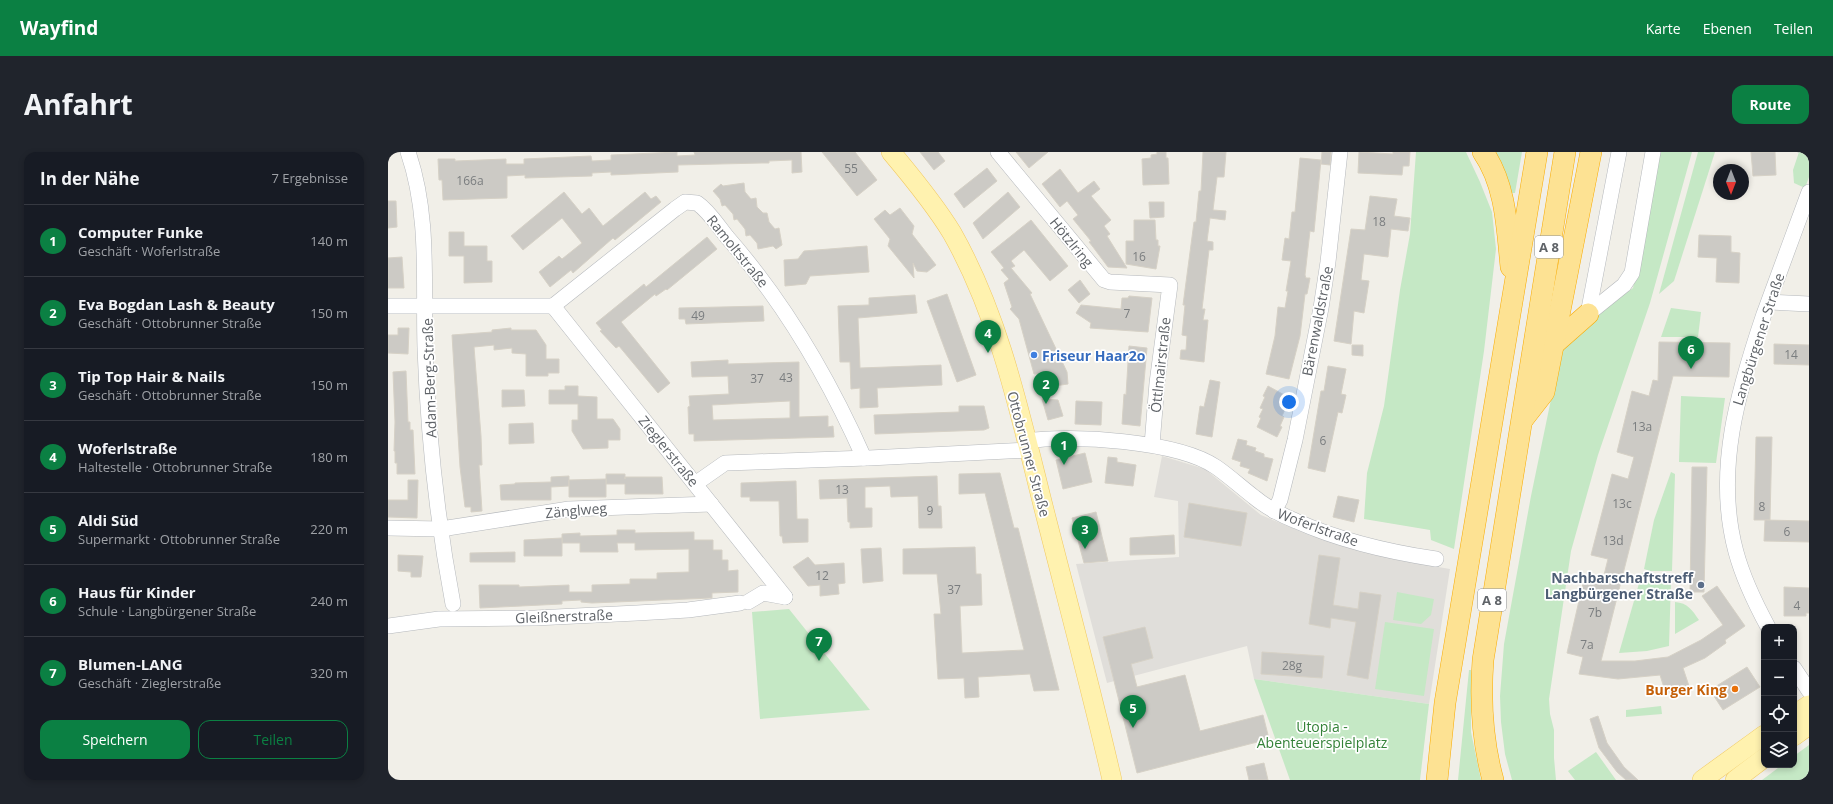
<!DOCTYPE html>
<html lang="de">
<meta charset="utf-8">
<style>
body{margin:0;font-family:"Open Sans",sans-serif;background:#20242c;color:#f1f3f6}
.controls{position:absolute;right:12px;bottom:12px;display:grid;overflow:hidden;border-radius:8px;box-shadow:0 2px 6px #0003}
.controls button{width:36px;height:36px;display:grid;place-items:center;padding:0;border:0;border-bottom:1px solid #363941;background:#171b24;color:#f1f3f6;font:20px sans-serif}
.compass{position:absolute;left:1325px;top:12px;width:36px;height:36px;border-radius:50%;background:#171b24;box-shadow:0 2px 6px #0003;rotate:180deg}
.you{position:absolute;left:901px;top:250px;width:14px;height:14px;margin:-10px;border:3px solid #fff;border-radius:50%;background:#1a73e8;box-shadow:0 0 0 6px #1a73e833}
.badge{display:grid;place-items:center;width:26px;height:26px;border-radius:50%;background:#0b8043;color:#fff;font-size:13px;font-weight:700}
.pin{position:absolute;translate:-50% -33px;filter:drop-shadow(0 1px 2px #0008)}
.pin::after{content:'';position:absolute;top:21px;width:14px;height:12px;background:inherit;clip-path:polygon(0 0,100% 0,50% 100%)}
.list{margin:0;padding:0;list-style:none}
h2{display:flex;justify-content:space-between;align-items:center;height:52px;margin:0;padding:0 16px;font-size:17px}
h2 small{font-size:13px;font-weight:400;color:#9ea1a6}
.list li{display:grid;grid-template-columns:26px 1fr auto;gap:12px;align-items:center;box-sizing:border-box;height:72px;padding:0 16px;border-top:1px solid #363941}
.list b{display:block;font-size:15px;white-space:nowrap}
.list p{margin:0;font-size:13px;white-space:nowrap;color:#9ea1a6}
.list em{font-size:13px;font-style:normal;color:#9ea1a6}
.actions{display:flex;gap:8px;padding:12px 16px}
.actions a{flex:1;padding:9px 0;border:1px solid #0b8043;border-radius:12px;text-align:center;font-size:14px;color:#0b8043}
.actions .main{background:#0b8043;color:#fff}
.icon{flex:none;width:22px;height:22px;fill:none;stroke:currentColor;stroke-width:2;stroke-linecap:round;stroke-linejoin:round}
.map{position:relative;flex:none;width:1421px;height:628px;overflow:hidden;border-radius:12px}
header{display:flex;align-items:center;gap:24px;box-sizing:border-box;height:56px;padding:0 20px;background:#0b8043;color:#fff}
header strong{font-size:19px}
nav{display:flex;gap:22px;margin-inline-start:auto;font-size:14px}
.intro{display:flex;align-items:center;justify-content:space-between;box-sizing:border-box;height:96px;padding:0 24px}
h1{margin:0;font-size:28px}
.button{padding:10px 18px;border-radius:12px;background:#0b8043;color:#fff;font-size:14px;font-weight:700}
main{display:flex;gap:24px;padding:0 24px}
aside{flex:1;background:#171b24;border-radius:12px;box-shadow:0 2px 6px #0003}
.map>svg:first-child{display:block}
</style>
<header>
<strong>Wayfind</strong>
<nav><a>Karte</a><a>Ebenen</a><a>Teilen</a></nav>
</header>
<div class="intro"><h1>Anfahrt</h1><a class="button">Route</a></div>
<main>
<aside>
<h2>In der Nähe<small>7 Ergebnisse</small></h2>
<ul class="list">
<li><span class="badge">1</span><div><b>Computer Funke</b><p>Geschäft · Woferlstraße</p></div><em>140 m</em></li>
<li><span class="badge">2</span><div><b>Eva Bogdan Lash &amp; Beauty</b><p>Geschäft · Ottobrunner Straße</p></div><em>150 m</em></li>
<li><span class="badge">3</span><div><b>Tip Top Hair &amp; Nails</b><p>Geschäft · Ottobrunner Straße</p></div><em>150 m</em></li>
<li><span class="badge">4</span><div><b>Woferlstraße</b><p>Haltestelle · Ottobrunner Straße</p></div><em>180 m</em></li>
<li><span class="badge">5</span><div><b>Aldi Süd</b><p>Supermarkt · Ottobrunner Straße</p></div><em>220 m</em></li>
<li><span class="badge">6</span><div><b>Haus für Kinder</b><p>Schule · Langbürgener Straße</p></div><em>240 m</em></li>
<li><span class="badge">7</span><div><b>Blumen-LANG</b><p>Geschäft · Zieglerstraße</p></div><em>320 m</em></li>
</ul>
<div class="actions"><a class="main">Speichern</a><a>Teilen</a></div>
</aside>
<div class="map">
<svg width="1421" height="628" viewBox="0 0 1421 628">
<rect width="100%" height="100%" fill="#f1efe8"/>
<path fill="#e0deda" d="M774,304L817,317L873,363L923,384L1009,408L1062,417L1041,552L866,527L859,494L719,531L688,412L791,405L790,349L766,345Z"/>
<g fill="#c5e8c5">
<path d="M1028,0H1078L1092,30L1104,60L1108,97L1096,199L1066,397L1043,388L1042,378L976,367L979,321L996,254L1012,138L1022,82Z"/>
<path d="M1107,0H1134L1127,41H1124L1118,22Z"/>
<path d="M1272,0H1304L1262,151L1210,303L1183,399L1161,547L1162,562L1166,578V606L1168,628H1124L1117,602L1113,570L1112,544L1116,492L1143,344L1173,199L1209,162L1245,136Z"/>
<path d="M1310,0H1327L1286,129L1271,142Z"/>
<path d="M1411,0H1421V25L1417,36L1406,31L1405,18Z"/>
<path d="M1283,156L1313,160L1310,185H1273Z"/>
<path d="M1293,244L1337,246L1328,311L1291,310Z"/>
<path d="M1283,320L1287,322L1284,419H1262L1256,417L1266,368Z"/>
<path d="M1254,421L1283,429L1281,494L1259,499L1231,501Z"/>
<path d="M1009,440L1046,447L1043,463L1033,472L1005,468Z"/>
<path d="M1287,450C1300,451 1304,458 1311,468L1287,482Z"/>
<path d="M401,457L482,558L372,567L364,460Z"/>
<path d="M997,470L1046,477L1036,544L987,537Z"/>
<path d="M1081,518H1083V580L1093,628H1070Z"/>
<path d="M866,527L1041,552L1032,628H902Z"/>
<path d="M1273,554L1274,562L1238,565V558Z"/>
<path d="M1421,593V628H1374L1394,613H1406V604Z"/>
<path d="M1208,600L1228,628H1187L1180,619Z"/>
</g>
<g fill="#cccac5" stroke="#d6d1c6" fill-rule="evenodd">
<path d="M289,0V4L307,3L306,0H413L414,20L404,21V8L381,9V11H374L290,13V20L223,23V20L204,21V24L137,26V23L119,24V46L55,48L54,28H51L50,7H67V9L118,7V12H136V7L203,4L204,9L223,8V3Z"/>
<path d="M434,0H467L489,28L469,44Z"/>
<path d="M532,0H550L557,9L546,18Z"/>
<path d="M628,0H660L641,16Z"/>
<path d="M769,0H778V6H780L781,32L755,33L754,7L763,6V3L769,2Z"/>
<path d="M815,0H838L836,25H829L825,58L838,59L837,68L822,66L819,89L825,90V98H821L814,157H817L815,168H820L816,210L792,207L793,198H798L799,184L794,183L797,153H795L806,70H808L811,39H813Z"/>
<path d="M934,0H943L942,13L933,12Z"/>
<path d="M971,0L1005,2V0H1022L1021,14H1015L1014,23L970,21Z"/>
<path d="M1363,0H1387L1388,23L1365,24Z"/>
<path d="M912,6L933,8L926,80L922,79L917,123L918,126H922L919,142H917L912,184L901,227L878,222L887,184L890,155L897,156L900,139H898L903,109L894,108L897,86L901,87L904,60H907Z"/>
<path d="M599,16L609,29L576,56L566,42Z"/>
<path d="M672,17L690,41L706,29L712,37L703,44L723,68L716,74L722,82L719,84L739,116L720,115L705,95L701,90L703,89L685,67L690,63L679,49L672,55L654,32Z"/>
<path d="M356,31L357,40L363,47L368,46L369,55L375,61H379L381,70L387,77L391,76L394,93L388,97L385,94L370,97L369,91L362,83L358,84L357,77L349,67L346,68L345,62L337,53L334,54L332,47L325,39L333,32L335,34Z"/>
<path d="M176,40L194,62L201,56L215,74L257,40L263,47L268,44L273,50L227,88L225,86L185,121L183,118L162,135L151,120L171,104L174,107L194,91L174,66L135,98L123,84Z"/>
<path d="M620,40L632,55L595,87L585,71Z"/>
<path d="M982,44L1009,47L1006,64L1022,66L1020,79L1003,77L1000,105L976,102L973,128L981,129L976,161L966,159L963,192L946,189L963,77L977,78Z"/>
<path d="M0,49H8L9,75L0,76Z"/>
<path d="M761,50H776V65L762,66Z"/>
<path d="M512,56L526,74L524,82L548,113L539,120L529,119L525,111L526,126L500,94L502,87L486,67L497,58L502,63Z"/>
<path d="M643,68L680,114L662,129L636,98L623,109L627,114L623,116L644,141L642,142L679,220L680,232L666,234L665,227L657,228V221L646,222L631,167L622,157L624,155L616,131L621,127L613,118L616,116L603,100Z"/>
<path d="M746,68H767L768,88H770V94H772L768,117L738,112V89H746Z"/>
<path d="M61,80H76V94H99V109H104V130L76,131V104H61Z"/>
<path d="M1311,83L1343,84V100L1352,101L1351,131L1328,130L1329,106L1310,105Z"/>
<path d="M319,85L329,97L279,138L278,137L268,144L267,142L233,170L282,231L270,241L231,194L228,196L212,179L214,178L208,171L256,132L258,135Z"/>
<path d="M479,94L481,120L422,124L418,132L397,134L396,108L410,107L416,99Z"/>
<path d="M14,105L16,136H0V106Z"/>
<path d="M692,128L702,142L691,151L680,138Z"/>
<path d="M559,142L588,223L569,230L539,149Z"/>
<path d="M527,143L529,161L470,166L472,216L553,213L554,233L489,236L490,255L472,256V236L463,237L462,210H452L450,154L481,153V146Z"/>
<path d="M741,144L764,146L760,180L702,176L703,171L688,161L693,153L733,157L734,146H740Z"/>
<path d="M375,154L376,169L298,172L297,167H291V156Z"/>
<path d="M10,176H21L20,202L0,201V183H10Z"/>
<path d="M123,176V178H148L158,193V207H171V221H160V224H138V202L124,201V196L106,198V193L86,195L93,284L94,313H91L94,359L83,360V355H77L72,315L64,183L104,180V178Z"/>
<path d="M1271,190L1342,191L1341,225L1285,224L1213,509H1247L1280,505L1313,488L1335,473L1314,444L1329,434L1357,474L1337,488L1338,491L1317,506L1295,516L1301,534L1278,542L1272,523L1230,527L1191,522L1195,505L1179,501L1196,427L1214,431L1220,407L1203,403L1224,322L1240,327L1246,305L1229,300L1244,239L1261,244L1265,228L1270,229Z"/>
<path d="M1386,192L1421,193V213L1386,212Z"/>
<path d="M964,193H975V204L964,203Z"/>
<path d="M741,194L759,196L752,274L734,272L736,242L738,243Z"/>
<path d="M340,208V212L411,210V265L440,264V275L445,274L446,285L306,289V282H301L300,255L302,254L301,244L341,242L340,224L304,225L303,210ZM402,249V266L325,268L324,253Z"/>
<path d="M940,214L958,217L953,242L958,243L954,261L950,260L937,320L920,316L933,239H936Z"/>
<path d="M18,219L20,270H22V278H25L27,322H9V311H7V299H6L7,270L5,220Z"/>
<path d="M822,228L832,230L824,285L808,282L812,254L816,255Z"/>
<path d="M177,234H190V244L209,245V267H225L232,277V288H220V296L195,297L184,279V268H190V252H161V238H177Z"/>
<path d="M880,234L900,245L896,254L898,255L894,264L896,265L892,274L894,275L889,285L869,275L873,266L871,265L875,257L872,256L877,245L875,244Z"/>
<path d="M114,238H136L137,254L114,255Z"/>
<path d="M654,247L670,248L675,264L660,268Z"/>
<path d="M688,249L714,250L713,273L687,272Z"/>
<path d="M571,254H596L601,276L596,278L487,282L486,263L571,260Z"/>
<path d="M145,271L146,291L121,292V272Z"/>
<path d="M1368,285H1384L1382,368H1366Z"/>
<path d="M850,287L859,289L858,293L868,296L867,299L876,302V305L885,307L879,329L860,321L862,317L852,314L853,310L844,307Z"/>
<path d="M697,301L704,330L675,337L668,308Z"/>
<path d="M720,305L729,306V310L748,313L745,334L717,331Z"/>
<path d="M1304,315H1319L1316,440H1302Z"/>
<path d="M612,321L626,376H630L671,538L646,539L642,522L590,525L591,545L577,546L576,526L550,527L546,462H553L549,422H515V397L587,395L588,422H593L594,453L572,454L574,501L636,498L597,341L571,342V322Z"/>
<path d="M218,322H237V327V325H274L275,342H237V332H218Z"/>
<path d="M181,324V334L163,335V348H113L112,333L127,332V331L163,330V325Z"/>
<path d="M549,324L550,354H553L554,376H531L530,344L503,345L502,334L477,335V356H484V375L462,376V370H460L459,346L432,347L431,328Z"/>
<path d="M218,327V345H181V328Z"/>
<path d="M20,328H30L29,366L0,365V348H20Z"/>
<path d="M408,329L409,367H420V390L395,391L394,384H392L391,349H362V345H353V331Z"/>
<path d="M950,344L971,348L966,370L945,365Z"/>
<path d="M801,351L859,361L853,394L796,385Z"/>
<path d="M708,360L720,409L696,411L684,366Z"/>
<path d="M1377,368L1421,369V390L1376,389Z"/>
<path d="M229,378H247V381L306,380V388H325V398H334V408H340V419L350,418V440L324,441V446H323L204,451L193,450V448L174,449V452L92,456L91,433H131V435L181,433V440H204V433L242,432V427H269V421L301,420V397L247,398V391H229L230,400H192V391H174V382L192,381V384L229,383Z"/>
<path d="M786,383L787,402L742,403V386Z"/>
<path d="M174,386V404H136V388Z"/>
<path d="M493,396L495,429L475,431L473,397Z"/>
<path d="M127,400V410H82V401Z"/>
<path d="M10,403L35,404L33,425H23V420L10,419Z"/>
<path d="M931,403L952,406L945,453L970,457L972,440L993,443L980,527L959,523L968,470L943,466L942,476L921,472Z"/>
<path d="M420,405L427,413L456,411L457,431L450,432L451,442L432,444V433L420,434L405,415Z"/>
<path d="M1396,435L1421,436V461H1418V464H1396Z"/>
<path d="M757,475L765,506L743,512L749,535L797,523L812,579L875,563L881,587L749,621L715,485Z"/>
<path d="M874,500L936,504L934,526L873,522Z"/>
<path d="M1359,515L1372,535L1335,558L1322,538Z"/>
<path d="M1210,564L1219,591L1236,615L1250,628H1238L1229,620L1211,596L1202,567Z"/>
<path d="M876,611L880,628H861L858,615Z"/>
</g>
<g fill="none" stroke-linecap="round" stroke-linejoin="round">
<g stroke="#b5b8bc" stroke-width="16">
<g id="minor">
<path d="M20,0C42,64 35,130 37,196C40,282 49,368 65,452"/>
<path d="M610,0L716,128L722,130L782,133L769,231L764,293"/>
<path d="M1381,150L1421,152"/>
<path d="M0,154H165"/>
<path d="M165,154L287,57L297,50L309,51C321,59 330,74 339,85C396,150 441,227 476,306"/>
<path d="M165,154L397,445"/>
<path d="M1200,162L1236,133L1244,121L1265,0"/>
<path d="M1200,162L1231,0"/>
<path d="M638,289C683,282 790,289 828,315C841,324 853,335 866,345C878,355 893,363 908,369C951,388 1001,400 1048,407"/>
<path d="M481,306L641,298"/>
<path d="M307,332L337,311L479,306"/>
<path d="M886,359L892,348L907,288L933,156L940,110L952,0"/>
<path d="M0,376L53,377L181,357L323,352"/>
<path d="M360,450L375,441L397,445"/>
<path d="M0,474L51,467L147,466L249,461L300,458L352,451"/>
<path d="M1380,475C1367,451 1355,426 1348,400C1326,319 1350,239 1376,162C1391,121 1406,80 1421,40"/>
<path d="M1406,516L1421,539"/>
</g>
</g>
<g stroke="#f2c960" stroke-width="20">
<g id="major">
<path d="M503,0C524,25 547,53 564,81C614,169 634,272 659,369C681,455 704,541 724,628"/>
<path d="M1406,563L1421,553"/>
<path d="M1406,584L1421,573"/>
<path d="M1314,628L1376,583"/>
<path d="M1347,628L1376,606"/>
</g>
</g>
<g stroke="#f9ab00" stroke-width="22">
<g id="highway">
<path d="M1095,0C1118,33 1119,76 1123,115"/>
<path d="M1166,192L1200,162"/>
<path d="M1135,267L1156,240L1203,0"/>
<path d="M1049,628L1057,551L1149,0"/>
<path d="M1105,628C1094,588 1092,549 1095,508L1177,0"/>
</g>
</g>
<use href="#minor" stroke="#fff" stroke-width="15"/>
<use href="#major" stroke="#fff2af" stroke-width="19"/>
<use href="#highway" stroke="#fde293" stroke-width="21"/>
</g>
<circle fill="#3f7fe0" stroke="#fff" stroke-width="1.5" cx="646" cy="203" r="4"/>
<circle fill="#5c6f8a" stroke="#fff" stroke-width="1.5" cx="1313" cy="433" r="4"/>
<circle fill="#e8710a" stroke="#fff" stroke-width="1.5" cx="1347" cy="537" r="4"/>
<g text-anchor="middle" dominant-baseline="central" stroke-width="3.5" stroke-linejoin="round" paint-order="stroke">
<g font-size="12" fill="#7a7d7f">
<text x="463" y="16">55</text>
<text x="82" y="28">166a</text>
<text x="991" y="69">18</text>
<text x="751" y="104">16</text>
<text x="739" y="161">7</text>
<text x="310" y="163">49</text>
<text x="1403" y="202">14</text>
<text x="398" y="225">43</text>
<text x="369" y="226">37</text>
<text x="1254" y="274">13a</text>
<text x="935" y="288">6</text>
<text x="454" y="337">13</text>
<text x="1234" y="351">13c</text>
<text x="1374" y="354">8</text>
<text x="542" y="358">9</text>
<text x="1399" y="379">6</text>
<text x="1225" y="388">13d</text>
<text x="434" y="423">12</text>
<text x="566" y="437">37</text>
<text x="1409" y="453">4</text>
<text x="1207" y="460">7b</text>
<text x="1199" y="492">7a</text>
<text x="904" y="513">28g</text>
</g>
<g fill="#fff" stroke="#8f9295" stroke-width="1">
<rect x="1147" y="84" width="28" height="22" rx="3"/>
<rect x="1090" y="437" width="28" height="22" rx="3"/>
</g>
<g font-size="13" font-weight="bold" fill="#5f6368">
<text x="1161" y="95">A 8</text>
<text x="1104" y="448">A 8</text>
</g>
<g font-size="14" fill="#5f6368" stroke="#fff">
<text transform="translate(684 90) rotate(51)">Hötzlring</text>
<text transform="translate(350 99) rotate(51)">Ramoltstraße</text>
<text transform="translate(929 169) rotate(-79)">Bärenwaldstraße</text>
<text transform="translate(1370 187) rotate(-72)">Langbürgener Straße</text>
<text transform="translate(772 213) rotate(-84)">Öttlmairstraße</text>
<text transform="translate(41 226) rotate(-92)">Adam-Berg-Straße</text>
<text transform="translate(281 299) rotate(51)">Zieglerstraße</text>
<text transform="translate(641 302) rotate(75)">Ottobrunner Straße</text>
<text transform="translate(188 358) rotate(-5)">Zänglweg</text>
<text transform="translate(930 375) rotate(20)">Woferlstraße</text>
<text transform="translate(176 464) rotate(-2)">Gleißnerstraße</text>
</g>
<g font-size="14" font-weight="bold" fill="#366cbe" stroke="#fff" text-anchor="start">
<text x="654" y="203">Friseur Haar2o</text>
</g>
<g font-size="14" font-weight="bold" fill="#4e5e75" stroke="#fff" text-anchor="end">
<text x="1305" y="425">Nachbarschaftstreff<tspan x="1305" dy="16">Langbürgener Straße</tspan></text>
</g>
<g font-size="14" font-weight="bold" fill="#c56008" stroke="#fff" text-anchor="end">
<text x="1339" y="537">Burger King</text>
</g>
<g font-size="14" fill="#348238" stroke="#fff">
<text x="934" y="574">Utopia -<tspan x="934" dy="16">Abenteuerspielplatz</tspan></text>
</g>
</g>
</svg>
<div class="controls">
<button>+</button>
<button>−</button>
<button><svg class="icon" aria-label="locate" viewBox="0 0 24 24"><circle cx="12" cy="12" r="6"/><path d="M12 2v4M12 18v4M2 12h4M18 12h4"/></svg></button>
<button><svg class="icon" aria-label="layers" viewBox="0 0 24 24"><path d="M12 4l9 5-9 5-9-5zM3 14l9 5 9-5"/></svg></button>
</div>
<svg class="compass" viewBox="-18 -18 36 36"><path d="M0-13l5 13h-10z" fill="#e53935"/><path d="M0 13l5-13h-10z" fill="#9ea1a6"/></svg>
<div class="you"></div>
<div class="pin badge" style="left:676px;top:313px">1</div>
<div class="pin badge" style="left:658px;top:252px">2</div>
<div class="pin badge" style="left:697px;top:397px">3</div>
<div class="pin badge" style="left:600px;top:201px">4</div>
<div class="pin badge" style="left:745px;top:576px">5</div>
<div class="pin badge" style="left:1303px;top:217px">6</div>
<div class="pin badge" style="left:431px;top:509px">7</div>
</div>
</main>
